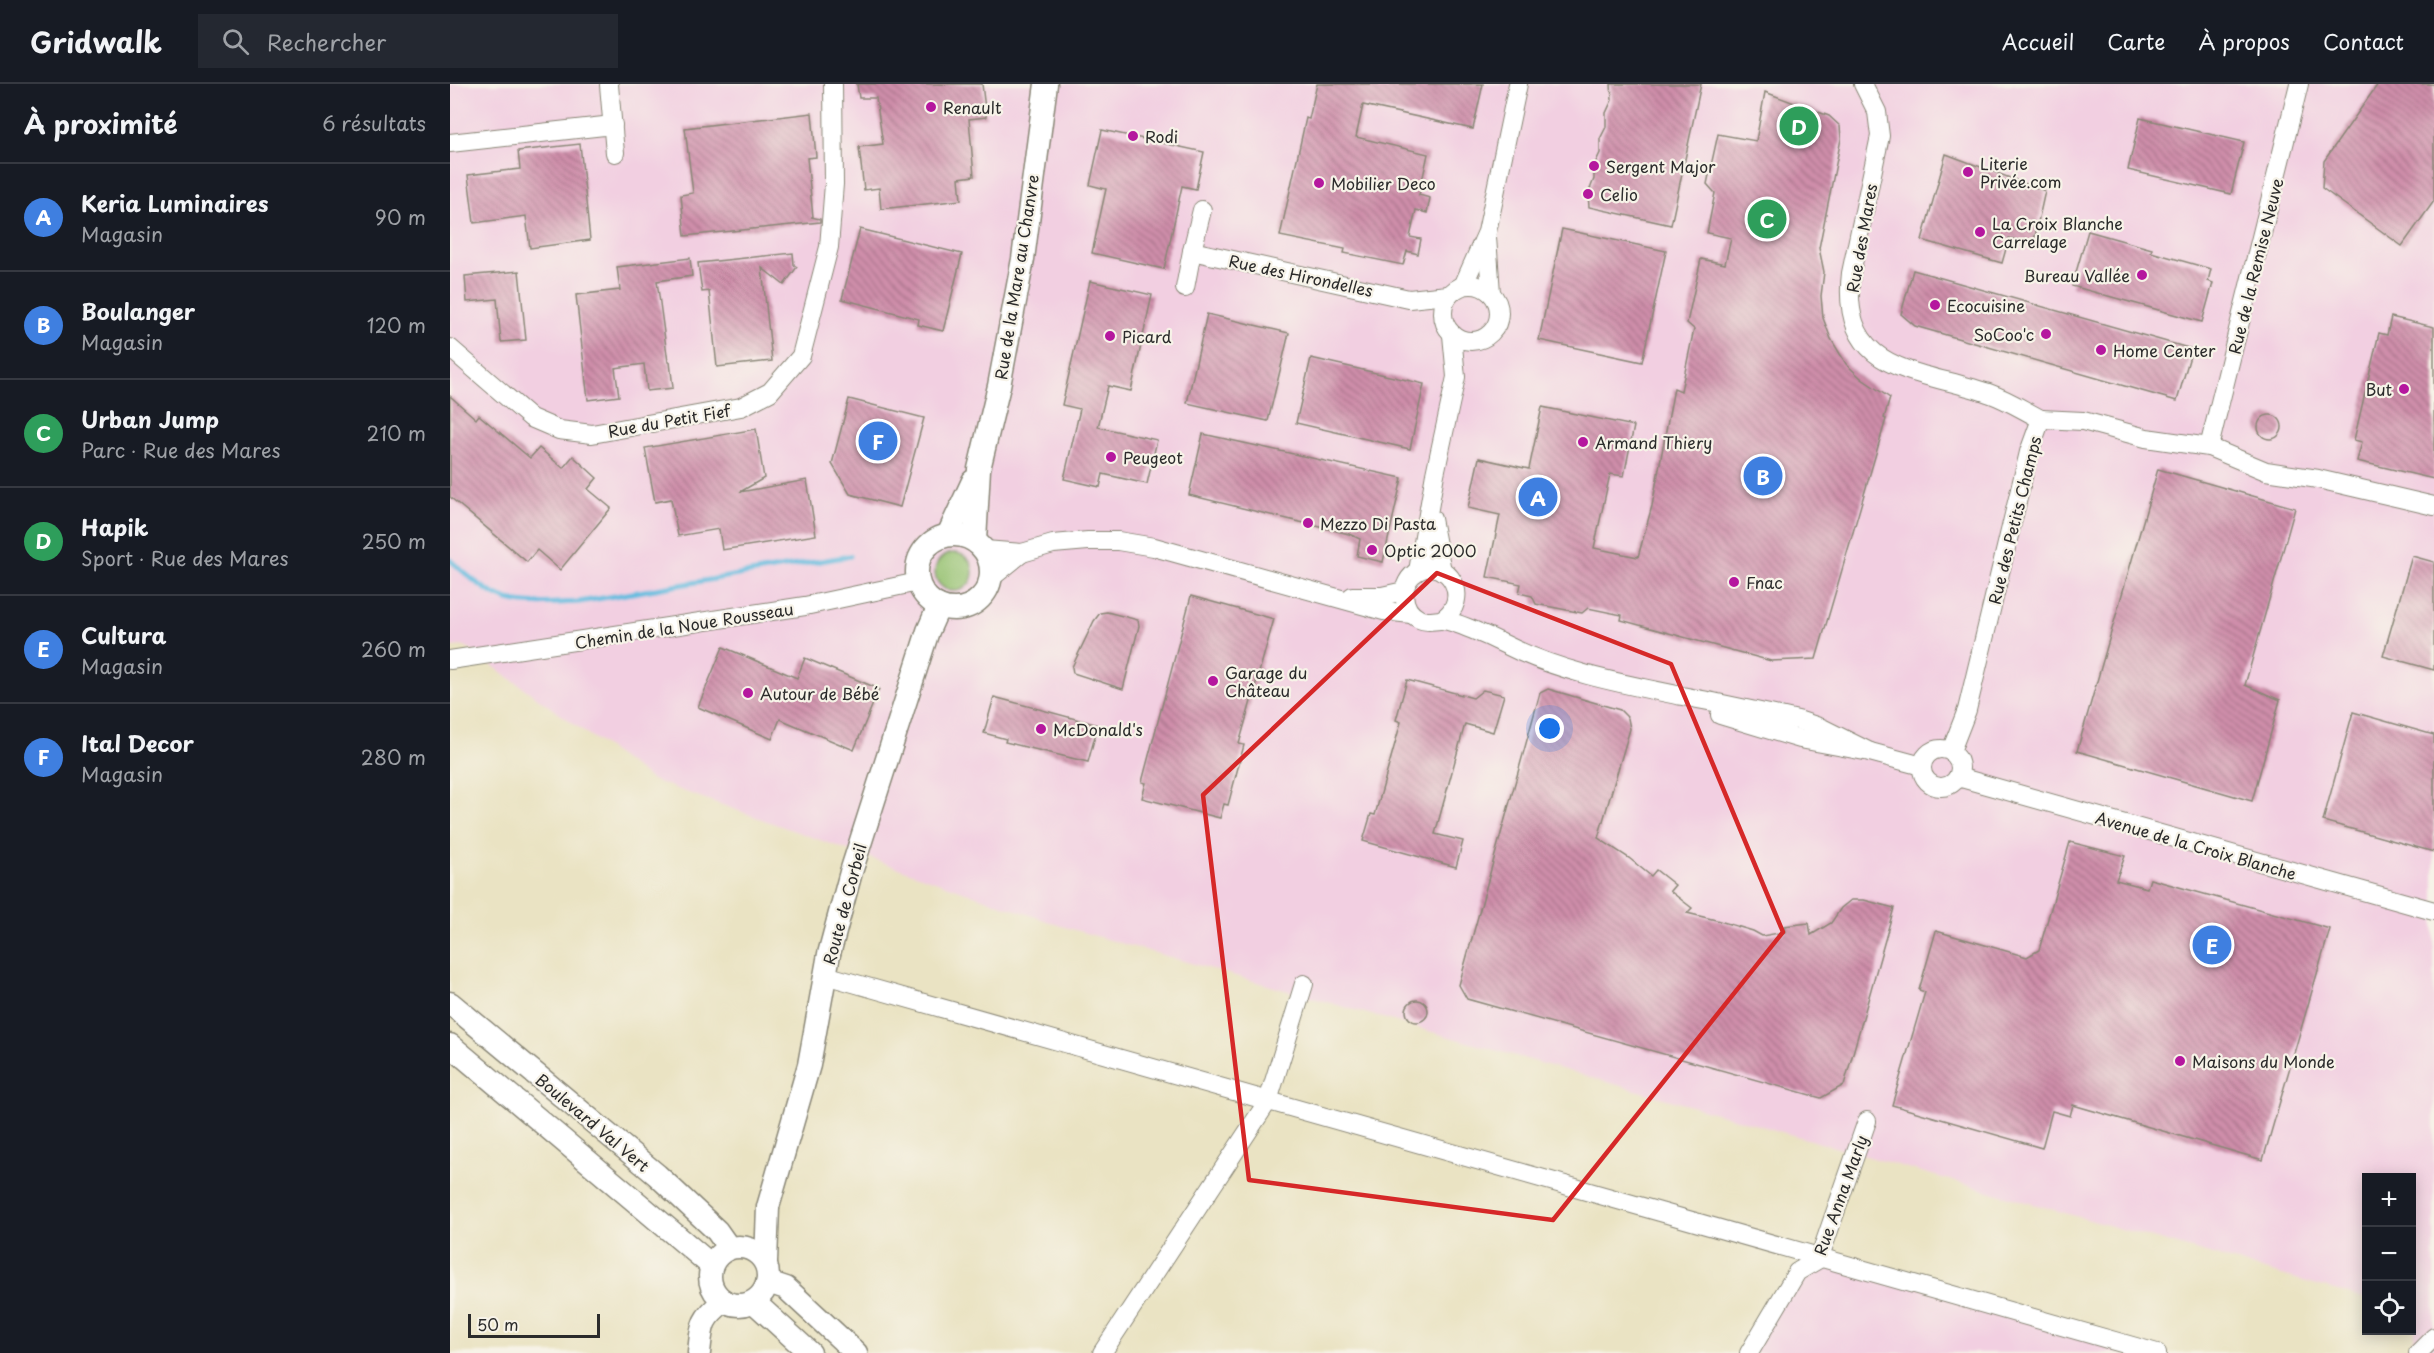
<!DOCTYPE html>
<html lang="fr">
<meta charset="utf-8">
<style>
body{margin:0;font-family:"Playpen Sans",sans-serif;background:#242831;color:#f1f3f6}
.controls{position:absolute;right:18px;bottom:18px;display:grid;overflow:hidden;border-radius:0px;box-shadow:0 3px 15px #0003}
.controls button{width:54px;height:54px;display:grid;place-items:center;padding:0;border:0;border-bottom:2px solid #363941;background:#171b24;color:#f1f3f6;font:30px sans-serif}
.scale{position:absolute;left:18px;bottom:15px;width:132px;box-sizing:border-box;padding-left:6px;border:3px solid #2b2b2b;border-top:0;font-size:16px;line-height:21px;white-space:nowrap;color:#2b2b2b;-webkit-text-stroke:4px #f7f3e8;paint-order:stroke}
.you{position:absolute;left:1100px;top:645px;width:21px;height:21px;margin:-15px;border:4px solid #fff;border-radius:50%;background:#1a73e8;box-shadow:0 0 0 9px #1a73e833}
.badge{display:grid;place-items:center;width:39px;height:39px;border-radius:50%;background:#d690ce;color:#fff;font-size:20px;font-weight:700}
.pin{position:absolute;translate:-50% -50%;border:3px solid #fff;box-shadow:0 2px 6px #0006}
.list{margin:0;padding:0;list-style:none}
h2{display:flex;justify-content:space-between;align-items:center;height:78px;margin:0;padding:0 24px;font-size:26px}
h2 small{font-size:20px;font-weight:400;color:#9ea1a6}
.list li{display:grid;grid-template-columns:39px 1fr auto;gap:18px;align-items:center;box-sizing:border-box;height:108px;padding:0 24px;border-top:2px solid #363941}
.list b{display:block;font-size:22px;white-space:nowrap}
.list p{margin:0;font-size:20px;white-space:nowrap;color:#9ea1a6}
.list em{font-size:20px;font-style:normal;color:#9ea1a6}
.icon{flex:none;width:33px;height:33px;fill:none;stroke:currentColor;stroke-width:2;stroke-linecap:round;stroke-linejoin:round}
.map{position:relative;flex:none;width:1984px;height:1269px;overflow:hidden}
header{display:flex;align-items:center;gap:36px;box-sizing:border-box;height:84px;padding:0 30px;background:#171b24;border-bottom:2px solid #363941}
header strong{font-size:28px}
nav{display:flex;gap:33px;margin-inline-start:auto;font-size:21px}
.search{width:420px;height:54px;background:#242831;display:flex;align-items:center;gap:15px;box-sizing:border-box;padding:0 21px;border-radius:0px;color:#9ea1a6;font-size:22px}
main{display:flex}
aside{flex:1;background:#171b24}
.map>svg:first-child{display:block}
</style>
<header>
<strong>Gridwalk</strong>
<div class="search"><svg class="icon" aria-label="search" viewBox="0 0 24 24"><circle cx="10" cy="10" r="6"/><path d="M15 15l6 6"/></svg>Rechercher</div>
<nav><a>Accueil</a><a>Carte</a><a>À propos</a><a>Contact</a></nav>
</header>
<main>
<aside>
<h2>À proximité<small>6 résultats</small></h2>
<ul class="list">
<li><span class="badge" style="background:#3f7fe0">A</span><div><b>Keria Luminaires</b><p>Magasin</p></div><em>90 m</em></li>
<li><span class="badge" style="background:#3f7fe0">B</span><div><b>Boulanger</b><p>Magasin</p></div><em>120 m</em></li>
<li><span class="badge" style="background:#2e9e5b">C</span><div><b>Urban Jump</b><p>Parc · Rue des Mares</p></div><em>210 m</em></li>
<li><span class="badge" style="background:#2e9e5b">D</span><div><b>Hapik</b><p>Sport · Rue des Mares</p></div><em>250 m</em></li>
<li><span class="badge" style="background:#3f7fe0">E</span><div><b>Cultura</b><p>Magasin</p></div><em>260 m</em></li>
<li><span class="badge" style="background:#3f7fe0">F</span><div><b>Ital Decor</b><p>Magasin</p></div><em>280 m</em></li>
</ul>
</aside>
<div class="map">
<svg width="1984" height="1269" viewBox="0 0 1984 1269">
<defs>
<pattern id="building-back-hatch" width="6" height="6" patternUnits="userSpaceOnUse" patternTransform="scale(1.5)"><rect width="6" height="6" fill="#cf8eaa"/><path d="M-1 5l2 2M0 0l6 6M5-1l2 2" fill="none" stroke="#a8748b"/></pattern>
</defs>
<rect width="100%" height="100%" fill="#f7f3e8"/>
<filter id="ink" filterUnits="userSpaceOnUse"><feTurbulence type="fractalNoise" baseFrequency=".0167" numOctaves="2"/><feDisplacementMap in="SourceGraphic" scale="12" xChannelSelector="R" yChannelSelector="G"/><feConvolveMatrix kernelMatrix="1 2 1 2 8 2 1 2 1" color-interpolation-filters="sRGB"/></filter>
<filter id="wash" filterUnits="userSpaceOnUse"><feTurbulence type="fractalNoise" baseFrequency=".008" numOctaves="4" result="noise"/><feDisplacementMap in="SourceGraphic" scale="24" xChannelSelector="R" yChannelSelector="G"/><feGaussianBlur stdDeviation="1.35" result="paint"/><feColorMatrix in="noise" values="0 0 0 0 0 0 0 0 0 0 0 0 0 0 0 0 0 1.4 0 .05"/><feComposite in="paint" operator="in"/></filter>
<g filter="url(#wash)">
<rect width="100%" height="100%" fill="#eae3c3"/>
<g fill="#f2cfe1">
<path d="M0,0H1984V1269H1962L1967,1230L1962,1228V1094H1916V1215L611,842L202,696L15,562L0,563Z"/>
<path d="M1369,1175L1705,1269H1299L1347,1188Z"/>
</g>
<circle fill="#94c16f" stroke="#60764d" stroke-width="1.5" cx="504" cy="488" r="19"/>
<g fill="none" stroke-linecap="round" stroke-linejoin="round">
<path stroke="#62bbdf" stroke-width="5" d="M0,476C17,491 36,509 58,516C80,522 107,519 129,518L400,472"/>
</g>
<g id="blocks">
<g fill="url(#building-back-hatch)">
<path d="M407,0H532L536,33L519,35L524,92L509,94L511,116L431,125L429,104L414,106L409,63L433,60L426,14H409Z"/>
<path d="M867,0H1033L1023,45L913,21L906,53L978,70L969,111L980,114L977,129L966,126L960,153L971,155L968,170L957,167L953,181L894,169L895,165L830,152L856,34L859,35Z"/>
<path d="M1161,0H1251L1221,141L1139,123L1138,110L1144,95V82L1150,69V55L1156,43V29L1162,16Z"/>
<path d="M1928,0H1984V117L1952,162L1872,104L1874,77Z"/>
<path d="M1315,8L1379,32L1390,42L1391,55L1369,164L1374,188L1371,212L1373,234L1381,255L1396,280L1412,295L1440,314L1434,334L1436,335L1366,575L1321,577L1171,536L1172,531L1138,524L1132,529L1086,520L1082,512L1069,509L1071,500L1037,493L1050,431L1018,424L1029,374L1079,385L1092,323L1184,342L1174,392L1160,390L1144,464L1188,473L1202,422L1224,304L1231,307L1244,245L1237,239L1251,175L1275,180L1281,154L1257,149L1265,109L1257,100L1268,50L1306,57Z"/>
<path d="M362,29L366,73L357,74L363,133H361L370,135V138L235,152L231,111L243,109L235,44Z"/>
<path d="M1690,34L1794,58L1781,110L1678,86Z"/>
<path d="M652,46L754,68L746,105L732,102L714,185L642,169L656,105L640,101Z"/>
<path d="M130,60L140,156L80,164L76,132L24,139L18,91L70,85L68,67Z"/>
<path d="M1496,70L1595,107L1583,161L1559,154L1552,179L1472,156Z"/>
<path d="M410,145L512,170L493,247L468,241L469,235L392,215Z"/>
<path d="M1112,145L1216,167L1192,278L1089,256Z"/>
<path d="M1638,147L1702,165L1701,168L1761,185L1758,197L1763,199L1752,238L1622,202Z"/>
<path d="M343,169L344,181L347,183L334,201L312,184L322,277L267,283L259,207L252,208L248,179Z"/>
<path d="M240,174L242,192L207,197L218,278H220L223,304L197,307L194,280L165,284L169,312L138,316L126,211L170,206L167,183Z"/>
<path d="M1463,186L1742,265L1727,317L1465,242L1451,230Z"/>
<path d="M69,187L76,256L51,258L47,215L17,218L15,192Z"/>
<path d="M640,197L702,211L681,307L658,302L648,343L707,356L697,400L653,390L650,403L614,395L630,325L612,321Z"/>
<path d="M757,230L839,249L818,337L737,319Z"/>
<path d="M1941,233L1984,243V395L1907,377L1912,358L1904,356L1929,249L1937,251Z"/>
<path d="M861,274L974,300L960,365L846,339Z"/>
<path d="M0,312L26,335L29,331L80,374L89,364L113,384L123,372L147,394L138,405L161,424L110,486L87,466L77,478L0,413Z"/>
<path d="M399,315L474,334L450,423L400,410L382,380Z"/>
<circle cx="1820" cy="343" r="12"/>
<path d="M306,345L314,394L290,408L357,396L366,451L272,466L269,445L228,452L221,415L205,418L195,364Z"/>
<path d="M753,350L952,394L933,478L907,472L910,455L899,450L739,411Z"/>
<path d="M1708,385L1845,424L1795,601L1830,616L1802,717L1627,667Z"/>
<path d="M1962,472L1984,478V586L1933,572Z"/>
<path d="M741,512L824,535L789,660L794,661L778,721L774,720L770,734L692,714L696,699L692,698Z"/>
<path d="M657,528L688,536L689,542L673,605L623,589L622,583L644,537L650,529Z"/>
<path d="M273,563L347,594L355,574L429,605L404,666L330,635L322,655L248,623Z"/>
<path d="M957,596L1023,614L1033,606L1054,611L1043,648L1015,640L985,750L1013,757L1006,783L913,757L921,730L925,731L951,638L946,636Z"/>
<path d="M1098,605L1170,626L1178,634L1180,645L1148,754L1179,774L1201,792L1206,786L1225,801L1220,807L1242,824L1237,829L1266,836L1303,847L1312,852L1335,848L1334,842L1359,839L1361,851L1381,839L1391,824L1401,816H1414L1444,824L1394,1001L1371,1014L1017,915L1009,901L1090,609Z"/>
<path d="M544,613L648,641L638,678L555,658L556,655L534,649Z"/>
<path d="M1903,628L1984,651V768L1873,737Z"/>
<path d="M1620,758L1675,772L1666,796L1697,804L1700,795L1880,845L1813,1076L1623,1021L1620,1032L1602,1027L1592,1064L1442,1021L1475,908L1469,906L1486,847L1577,873L1589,866Z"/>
<circle cx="967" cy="927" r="11"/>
</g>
</g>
</g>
<g filter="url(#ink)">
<use href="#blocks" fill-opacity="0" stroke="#8a8777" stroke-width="1.5"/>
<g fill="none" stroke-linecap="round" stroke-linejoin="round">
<g stroke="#8a8777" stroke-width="20">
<g id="minor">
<path d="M1413,0L1427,28L1430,52L1401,189C1389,292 1471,285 1541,310C1558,316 1575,327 1591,335"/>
<path d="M159,1L165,69"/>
<path d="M0,59L163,41"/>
<path d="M752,126L742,167L959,215L998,211"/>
<path d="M1037,153L1041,209"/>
<circle cx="1021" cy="229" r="28"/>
<path d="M1013,202L1037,148L1068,0"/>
<path d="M735,204L742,167"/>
<path d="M0,264L81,334L109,346L142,350L291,323L320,308L351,272L379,163L384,100L383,0"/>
<path d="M1759,363L1849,0"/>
<path d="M982,435L992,487"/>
<path d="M535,466L572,469L603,460L638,457H668L704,463L934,527L961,530"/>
<path d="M968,487L985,390L1006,293L1002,251"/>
<path d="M541,494L572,469"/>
<path d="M902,512H932L954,507"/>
<path d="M991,536C1024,516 998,471 968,487C949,498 950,525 969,535C977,539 983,536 991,536C1003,536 1042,554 1054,560C1109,588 1173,600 1232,612C1271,619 1309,628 1348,636L1372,644L1420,668"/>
<path d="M0,576L355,522L468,498"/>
<path d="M1270,631L1350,655L1420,668L1472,682"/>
<circle cx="1491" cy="684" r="19"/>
<path d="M1501,667L1517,626L1579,368L1591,335L1633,337L1696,354L1759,363L1816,387L1868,395L1984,422"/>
<path d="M1508,693L1984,827"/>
<path d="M375,891L1707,1269"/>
<path d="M652,1269L818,1017L854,900"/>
<path d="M1299,1269L1347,1188L1369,1175L1417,1037"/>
<path d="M1968,1269L1984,1253"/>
</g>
</g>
<g stroke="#8a8777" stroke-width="25">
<g id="tertiary">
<circle cx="504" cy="488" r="37"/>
<path d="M498,451L523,397"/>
<path d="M525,457L529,385L549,302L573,175L596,0"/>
<path d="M0,919L207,1091L267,1147L279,1164"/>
<path d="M0,961L261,1181"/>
<circle cx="289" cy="1192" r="29"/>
<path d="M316,1178L318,1123L359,981L379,870L401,788L478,547L489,522"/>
<path d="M318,1198L336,1204L406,1269"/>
<path d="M304,1218L360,1269"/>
<path d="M249,1269C252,1241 251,1235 274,1217"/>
</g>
</g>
<use href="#minor" stroke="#fff" stroke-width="18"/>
<use href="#tertiary" stroke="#fff" stroke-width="22"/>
</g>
</g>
<path fill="none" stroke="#d62828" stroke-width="4.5" stroke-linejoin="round" d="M987,489L1221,580L1333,848L1103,1136L799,1096L753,711Z"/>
<g fill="#b5179e" stroke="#f7f3e8" stroke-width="2">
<circle cx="481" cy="23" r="6"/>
<circle cx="683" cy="52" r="6"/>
<circle cx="1144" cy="82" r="6"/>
<circle cx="1518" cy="88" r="6"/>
<circle cx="869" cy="99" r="6"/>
<circle cx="1138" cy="110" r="6"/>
<circle cx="1530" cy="148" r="6"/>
<circle cx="1692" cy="191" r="6"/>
<circle cx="1485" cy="221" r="6"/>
<circle cx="1596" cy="250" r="6"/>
<circle cx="660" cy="252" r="6"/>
<circle cx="1651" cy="266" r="6"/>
<circle cx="1954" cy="305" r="6"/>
<circle cx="1133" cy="358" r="6"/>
<circle cx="661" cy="373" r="6"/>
<circle cx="858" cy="439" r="6"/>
<circle cx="922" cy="466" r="6"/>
<circle cx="1284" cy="498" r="6"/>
<circle cx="763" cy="597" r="6"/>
<circle cx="298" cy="609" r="6"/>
<circle cx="591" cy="645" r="6"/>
<circle cx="1730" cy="977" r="6"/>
</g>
<g text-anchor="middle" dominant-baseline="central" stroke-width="4.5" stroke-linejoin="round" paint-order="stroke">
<g font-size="16" fill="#2b2b2b" stroke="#f7f3e8" text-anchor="start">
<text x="493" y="23">Renault</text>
<text x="695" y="52">Rodi</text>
<text x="1530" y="79">Literie<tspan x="1530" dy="18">Privée.com</tspan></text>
<text x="1156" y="82">Sergent Major</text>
<text x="881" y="99">Mobilier Deco</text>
<text x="1150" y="110">Celio</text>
<text x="1542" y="139">La Croix Blanche<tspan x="1542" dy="18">Carrelage</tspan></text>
<text x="1680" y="191" text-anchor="end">Bureau Vallée</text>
<text x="1497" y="221">Ecocuisine</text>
<text x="1584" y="250" text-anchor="end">SoCoo'c</text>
<text x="672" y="252">Picard</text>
<text x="1663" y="266">Home Center</text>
<text x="1942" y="305" text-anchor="end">But</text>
<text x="1145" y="358">Armand Thiery</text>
<text x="673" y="373">Peugeot</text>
<text x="870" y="439">Mezzo Di Pasta</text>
<text x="934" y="466">Optic 2000</text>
<text x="1296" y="498">Fnac</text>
<text x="775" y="588">Garage du<tspan x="775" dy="18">Château</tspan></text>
<text x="310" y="609">Autour de Bébé</text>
<text x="603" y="645">McDonald's</text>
<text x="1742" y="977">Maisons du Monde</text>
</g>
<g font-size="16" fill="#2b2b2b" stroke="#f7f3e8">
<text transform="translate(1411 154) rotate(-80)">Rue des Mares</text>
<text transform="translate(1805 182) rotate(-76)">Rue de la Remise Neuve</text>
<text transform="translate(851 191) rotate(12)">Rue des Hirondelles</text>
<text transform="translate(566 193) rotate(-81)">Rue de la Mare au Chanvre</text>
<text transform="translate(219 336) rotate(-10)">Rue du Petit Fief</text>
<text transform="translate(1564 436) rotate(-76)">Rue des Petits Champs</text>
<text transform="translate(234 541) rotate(-9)">Chemin de la Noue Rousseau</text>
<text transform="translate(1746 761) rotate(16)">Avenue de la Croix Blanche</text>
<text transform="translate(394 820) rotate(-75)">Route de Corbeil</text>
<text transform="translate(143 1038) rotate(40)">Boulevard Val Vert</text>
<text transform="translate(1390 1111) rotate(-70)">Rue Anna Marly</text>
</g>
</g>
</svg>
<div class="controls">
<button>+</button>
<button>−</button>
<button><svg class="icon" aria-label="locate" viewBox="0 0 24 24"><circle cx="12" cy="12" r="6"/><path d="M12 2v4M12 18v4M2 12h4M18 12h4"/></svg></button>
</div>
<div class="scale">50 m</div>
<div class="you"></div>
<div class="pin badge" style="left:1088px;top:413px;background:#3f7fe0">A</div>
<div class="pin badge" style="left:1313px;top:392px;background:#3f7fe0">B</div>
<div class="pin badge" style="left:1317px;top:135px;background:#2e9e5b">C</div>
<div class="pin badge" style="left:1349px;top:42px;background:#2e9e5b">D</div>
<div class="pin badge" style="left:1762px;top:861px;background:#3f7fe0">E</div>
<div class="pin badge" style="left:428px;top:357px;background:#3f7fe0">F</div>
</div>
</main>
